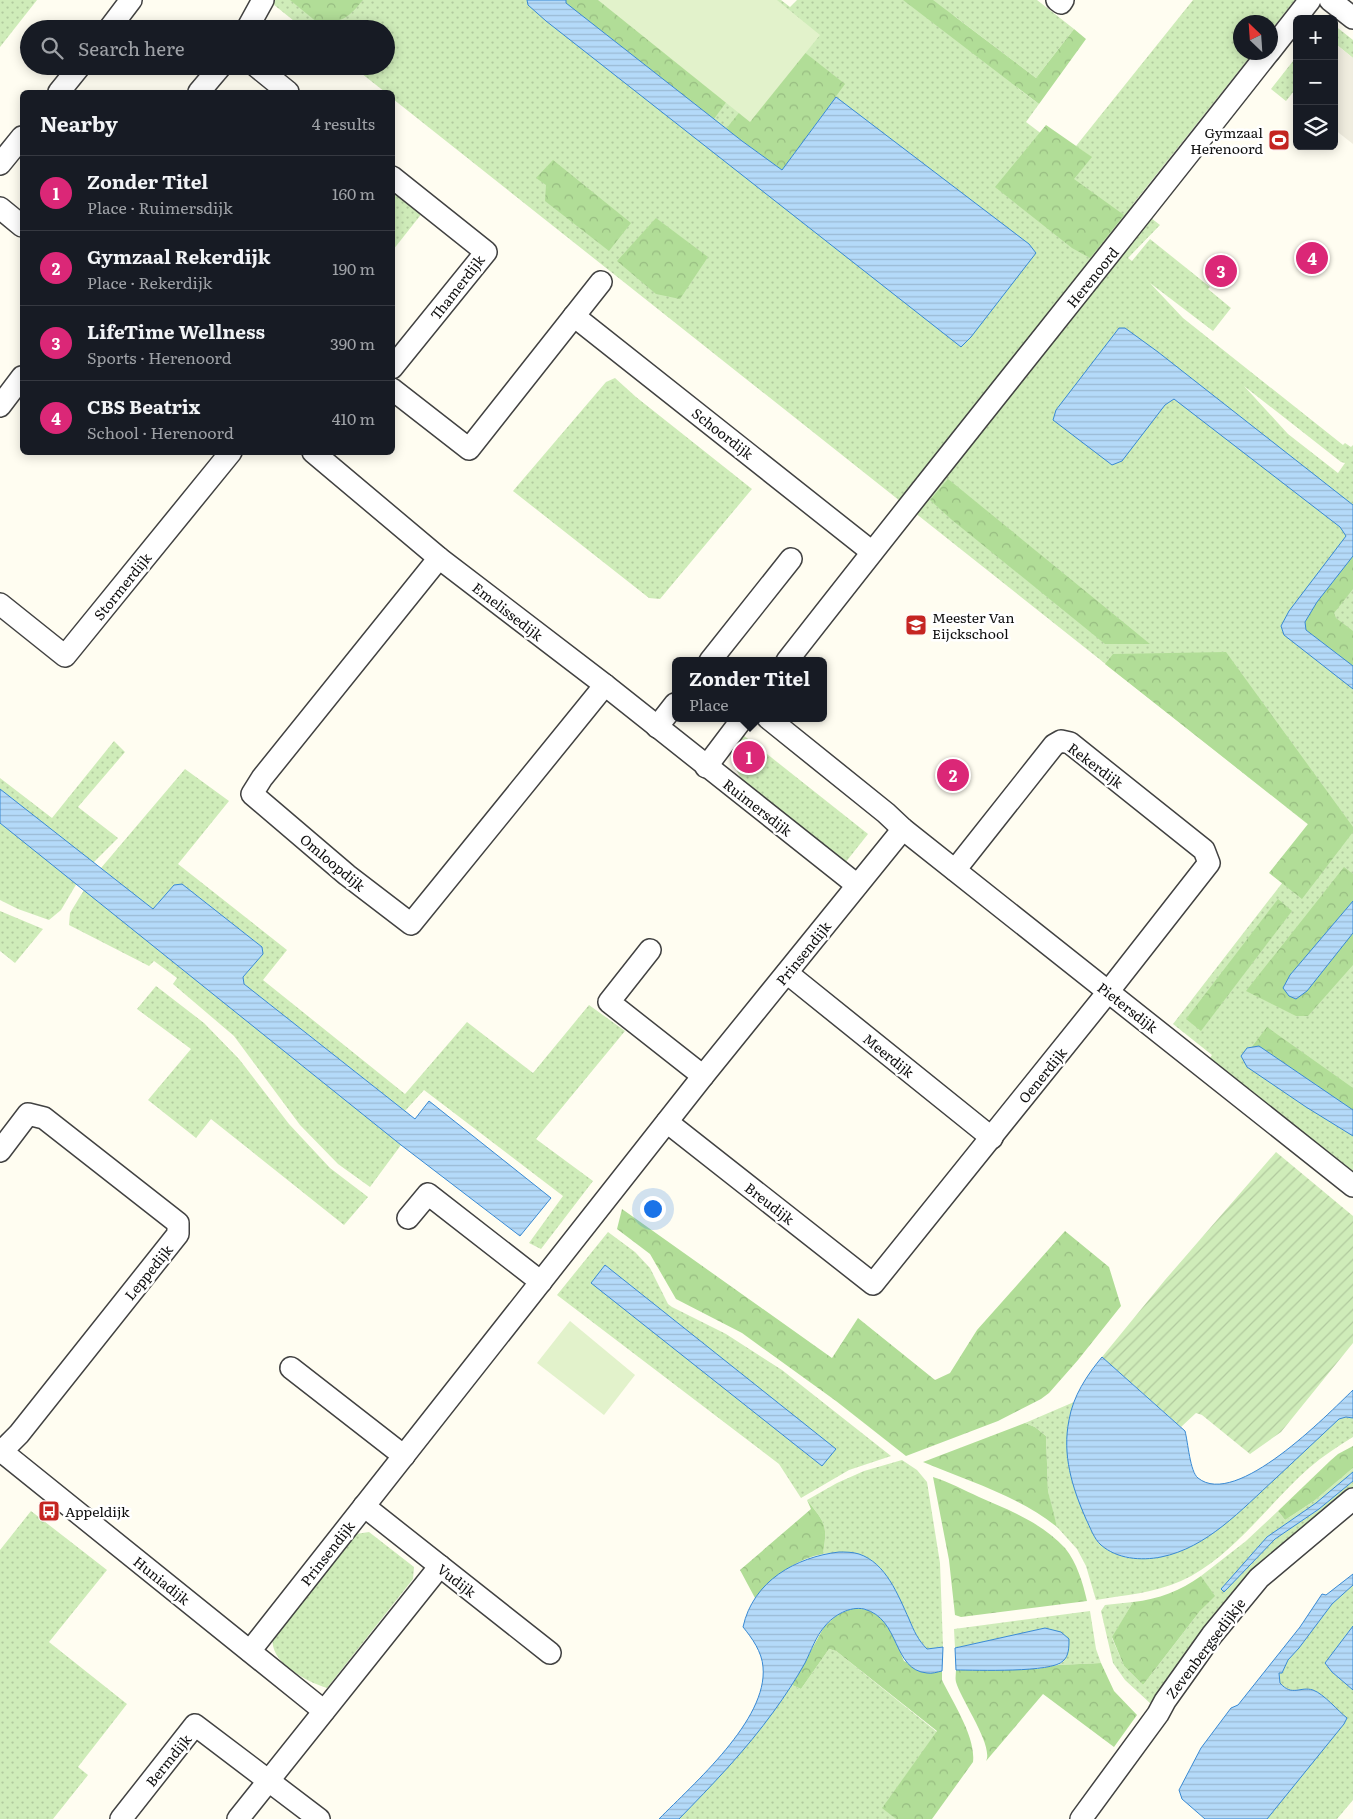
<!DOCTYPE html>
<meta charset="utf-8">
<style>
body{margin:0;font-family:Literata,serif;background:#242831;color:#f1f3f6}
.controls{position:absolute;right:15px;top:15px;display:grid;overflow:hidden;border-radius:8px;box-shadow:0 2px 12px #0003}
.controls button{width:45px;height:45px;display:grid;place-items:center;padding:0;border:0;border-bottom:1px solid #363941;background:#171b24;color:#f1f3f6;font:25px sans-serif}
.compass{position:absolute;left:1233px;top:15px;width:45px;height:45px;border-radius:50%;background:#171b24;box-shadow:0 2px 12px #0003;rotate:335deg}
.you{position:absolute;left:652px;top:1208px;width:18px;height:18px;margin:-12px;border:4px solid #fff;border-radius:50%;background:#1a73e8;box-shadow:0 0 0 8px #1a73e833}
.badge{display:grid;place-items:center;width:32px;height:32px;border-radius:50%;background:#db2777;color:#fff;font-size:16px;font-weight:700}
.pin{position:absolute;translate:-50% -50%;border:2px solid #fff;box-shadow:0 1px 5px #0006}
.popup{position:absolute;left:672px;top:657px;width:155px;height:65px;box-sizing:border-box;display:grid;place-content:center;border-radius:8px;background:#171b24;filter:drop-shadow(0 1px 4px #0005);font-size:16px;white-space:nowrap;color:#9ea1a6}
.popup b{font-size:19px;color:#f1f3f6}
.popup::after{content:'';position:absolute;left:50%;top:100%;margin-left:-10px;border:10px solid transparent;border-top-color:#171b24}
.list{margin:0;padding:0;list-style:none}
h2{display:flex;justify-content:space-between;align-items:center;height:65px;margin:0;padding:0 20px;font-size:21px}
h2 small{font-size:16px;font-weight:400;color:#9ea1a6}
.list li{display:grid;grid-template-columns:32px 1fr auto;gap:15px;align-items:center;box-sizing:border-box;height:75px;padding:0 20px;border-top:1px solid #363941}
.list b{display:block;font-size:19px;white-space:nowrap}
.list p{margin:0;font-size:16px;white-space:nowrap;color:#9ea1a6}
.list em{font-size:16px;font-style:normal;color:#9ea1a6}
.icon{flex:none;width:28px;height:28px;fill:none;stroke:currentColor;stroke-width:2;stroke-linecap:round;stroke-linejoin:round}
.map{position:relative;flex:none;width:1353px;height:1819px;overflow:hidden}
.search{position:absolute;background:#171b24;box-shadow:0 2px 12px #0003;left:20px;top:20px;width:375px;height:55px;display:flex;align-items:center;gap:12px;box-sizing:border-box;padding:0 18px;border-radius:28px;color:#9ea1a6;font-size:19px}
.panel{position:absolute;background:#171b24;box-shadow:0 2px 12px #0003;left:20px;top:90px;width:375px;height:365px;border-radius:8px}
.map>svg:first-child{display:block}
</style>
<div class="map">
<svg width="1353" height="1819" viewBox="0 0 1353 1819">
<defs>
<pattern id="grass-dots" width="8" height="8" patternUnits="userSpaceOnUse" patternTransform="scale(1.25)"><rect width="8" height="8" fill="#cfecb9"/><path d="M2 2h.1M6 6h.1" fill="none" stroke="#b1c99e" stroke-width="1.8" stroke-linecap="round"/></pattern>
<pattern id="forest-crowns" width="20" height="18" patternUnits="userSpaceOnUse" patternTransform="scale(1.25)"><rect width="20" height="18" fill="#b1dd97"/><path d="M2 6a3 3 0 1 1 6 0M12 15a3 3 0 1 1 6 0" fill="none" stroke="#97bc81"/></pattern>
<pattern id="garden-furrows" width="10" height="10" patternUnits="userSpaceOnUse" patternTransform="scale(1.25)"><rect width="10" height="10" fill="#cfecb9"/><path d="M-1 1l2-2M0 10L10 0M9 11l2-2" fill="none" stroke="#b1c99e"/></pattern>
<pattern id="water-rules" width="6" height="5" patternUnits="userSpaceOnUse" patternTransform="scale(1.25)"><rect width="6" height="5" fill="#b4daf9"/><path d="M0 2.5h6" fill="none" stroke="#9abad4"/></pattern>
</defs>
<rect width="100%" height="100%" fill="#fffdf1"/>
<g fill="url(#grass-dots)" fill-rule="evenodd">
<path d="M0,0H37L0,47Z"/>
<path d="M268,0H781L790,7L797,0H1037L1074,29L1036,78L953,15L1019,89L1039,104L1026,122L1084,166L1091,157L1076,146L1193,0H1295L1271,30L1270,22H1240V52L1253,53L1133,204L1160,225L1128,258L1132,261L1150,239L1210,287L1208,289L1231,308L1213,331L1150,283L1183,318L1343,445L1345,443L1351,447L1353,445V1179L1206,1064L1212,1055L1173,1024L1320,834L393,99L392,92H385L352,66H386V29H304ZM1244,386L1341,462L1345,463L1338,473L1288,434Z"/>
<path d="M1334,25L1353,40V58L1337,45L1334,48Z"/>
<path d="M1297,56V93L1294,91L1286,101L1271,89Z"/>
<path d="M393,187L423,212L393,250Z"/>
<path d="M615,378L636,397L752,489L660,599L649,598L513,491L606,382Z"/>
<path d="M743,735L868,834L845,863L742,780C732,765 731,750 743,735Z"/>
<path d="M114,741L125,752L78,807L118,838L93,863L0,789V778L52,818Z"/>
<path d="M185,769L229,801L178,864L287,950L263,980L405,1094L467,1022L533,1073L589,1005L625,1031L536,1139L593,1181L541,1249L529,1243L563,1196L424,1090L405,1111L244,984L243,977L263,954L262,947L182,884L174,885L153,910L101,868Z"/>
<path d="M0,823L77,883L61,910L49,920L18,909L0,900Z"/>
<path d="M84,890L401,1145L370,1187L338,1164L300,1125L234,1036L173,984L177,978L154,961L149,966L69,925L70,913Z"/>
<path d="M0,911L43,929L15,963L0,951Z"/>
<path d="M156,986L204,1023L239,1059L289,1124L330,1168L368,1197L344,1225L211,1119L196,1138L148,1100L191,1049L137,1009Z"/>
<path d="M608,1232L635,1252L650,1268L668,1304L672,1307L726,1334L782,1370L891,1456L849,1470L801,1498L779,1464L557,1295ZM605,1265L835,1449L822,1466L592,1283Z"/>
<path d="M1074,1402L1069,1419L1126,1558L1339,1419L1346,1417L1353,1418V1437C1338,1446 1323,1456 1309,1468C1268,1504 1232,1558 1181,1581C1154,1593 1125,1595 1096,1600L1086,1566L1077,1549L1057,1527L1052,1511L1048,1491L1046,1436L1035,1427L1025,1423Z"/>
<path d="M902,1460L917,1470L927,1482L940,1563L943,1647L927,1649C917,1639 913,1628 907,1616C888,1572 876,1547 823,1554C828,1524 825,1523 807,1500L837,1483L864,1471Z"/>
<path d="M1353,1468V1472L1316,1503L1267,1537L1221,1589L1275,1539L1319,1509L1353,1481V1493L1156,1702L1151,1704L1125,1680L1113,1663L1101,1611L1105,1605L1133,1602L1112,1638L1124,1666L1143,1685L1200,1611L1214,1596L1201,1576L1246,1541L1278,1511L1285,1520L1314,1501Z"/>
<path d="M31,1511L107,1570L49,1642L127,1704L78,1767L88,1775L53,1819H0V1550Z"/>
<path d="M369,1532L414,1567L413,1579L327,1688C307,1682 268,1662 273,1637L356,1534Z"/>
<path d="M1353,1585V1626L1325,1663L1332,1672L1353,1690V1800L1337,1819H1267L1347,1719C1338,1711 1324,1694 1313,1690C1300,1686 1292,1696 1280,1683L1279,1673H1282L1288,1660L1299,1648L1332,1604Z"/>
<path d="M1090,1611L1096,1649L1101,1663L1058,1665L1064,1661L1045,1628L955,1648L954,1629Z"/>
<path d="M829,1649L836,1651L937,1732L883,1807L896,1819H679C720,1777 759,1733 792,1685L801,1689Z"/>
</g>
<g fill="url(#forest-crowns)">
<path d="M290,0H363C346,20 344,21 318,23Z"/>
<path d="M566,0H599L727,101L714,119L566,3Z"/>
<path d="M903,0H933L1036,78L1074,29L1086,39L1039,104Z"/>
<path d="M794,44L845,84L782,170L726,129Z"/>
<path d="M1046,125L1092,157L1074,179L1124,215L1090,258L1072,248L995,187Z"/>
<path d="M553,160L631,223L609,251L545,201L546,185L536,178Z"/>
<path d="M656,218L708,257L680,299L656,294L617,261Z"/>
<path d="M948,479L953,483L1150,644H1105L952,520L930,500Z"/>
<path d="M1353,556V589L1334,613L1336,618L1353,631V666L1306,630L1305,622L1317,602Z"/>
<path d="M1226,652L1353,827V832L1302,899L1269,873L1308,824L1105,664L1113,654Z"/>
<path d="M1344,867L1353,874V901L1290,975L1307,991L1353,933V965L1308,1016H1296L1246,991Z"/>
<path d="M1278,899L1292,911L1201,1031L1186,1019Z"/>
<path d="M1267,1027L1353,1088V1110L1259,1046L1251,1048Z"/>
<path d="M622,1209L832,1358L858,1318L935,1380L950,1373L977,1330L1065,1231L1109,1267L1121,1306L1078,1360L1049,1393L1041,1399L998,1421L906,1456L836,1401L742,1333L676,1299L650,1254L617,1229Z"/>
<path d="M1025,1423L1035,1427L1046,1436L1048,1491L1057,1527C1019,1496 968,1481 923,1462Z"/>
<path d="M1353,1446V1468L1314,1501L1285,1520L1278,1511L1330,1461L1338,1454Z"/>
<path d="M933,1477C949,1482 964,1490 979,1497C1009,1510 1042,1523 1065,1548C1077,1563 1083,1583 1087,1601L961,1617L955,1615L949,1560Z"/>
<path d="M807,1500C825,1523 828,1524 823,1554C795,1559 773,1577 755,1598L740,1570L811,1509Z"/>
<path d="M1201,1576L1215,1596L1200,1611L1143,1685L1124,1666L1112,1637L1133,1602C1159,1599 1180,1591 1201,1576Z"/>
<path d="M855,1607L871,1611L882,1619L892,1633L904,1661L927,1673L942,1671V1680C953,1703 976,1737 973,1762L932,1819H896L882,1808L937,1731L836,1651L829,1649L801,1689L792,1685L824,1627L837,1615Z"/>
<path d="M1101,1663L1114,1691L1137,1715L1114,1747L1043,1694L986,1761C994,1746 961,1700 956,1682C955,1678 956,1674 956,1670L1037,1669L1058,1665Z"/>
</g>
<path fill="url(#garden-furrows)" d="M1276,1152L1353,1216V1343L1281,1432L1250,1454L1202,1415L1196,1413L1181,1427L1102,1357L1165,1280Z"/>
<g fill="#e2f2cb">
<path d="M598,0H777L820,35L750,122Z"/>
<path d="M570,1321L635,1375L604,1415L537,1363Z"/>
</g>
<path fill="#f0eddf" d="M1337,45L1353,58V144L1334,129V48Z"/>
<g fill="url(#water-rules)" stroke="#3889d3">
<path d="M527,0H566V3L742,141L782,170L836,97L1029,244L1036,253L971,337L961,347L546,21L528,5Z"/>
<path d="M1119,328H1125L1158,352L1353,505V556L1317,602L1305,622L1306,630L1353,666V689L1284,635L1281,626L1289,611L1346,536L1340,527L1174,399L1165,405L1122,461L1112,465L1053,420L1056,410Z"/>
<path d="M0,789L153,909L174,885L182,884L262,947L263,954L243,977L244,984L415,1119L429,1101L551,1198L520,1236L401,1145L0,823Z"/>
<path d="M1353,901V933L1307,991L1296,999L1289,996L1283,988L1290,975Z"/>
<path d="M1259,1046L1353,1110V1136L1306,1107L1247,1067L1241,1056L1247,1048Z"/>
<path d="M605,1265L836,1449L822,1466L591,1283Z"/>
<path d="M1102,1357L1185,1431C1188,1442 1190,1472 1198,1478C1236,1509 1327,1415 1353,1390V1418L1346,1417L1339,1419C1318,1439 1296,1459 1275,1479C1242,1509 1207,1548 1161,1557C1141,1561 1117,1559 1101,1545C1094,1539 1090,1527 1086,1519C1072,1487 1062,1455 1069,1420C1073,1396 1087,1375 1102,1357Z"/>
<path d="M1353,1472V1481L1319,1509L1275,1539L1224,1592L1221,1589L1267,1537L1316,1503Z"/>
<path d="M839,1552C845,1552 853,1552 859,1554C886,1563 898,1595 909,1619C914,1631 918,1640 927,1649L943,1647L942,1671C937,1672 932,1674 927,1673C892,1670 901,1619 864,1609C850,1606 834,1615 825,1626C816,1636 811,1651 805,1663C796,1679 785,1696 774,1711C746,1750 712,1785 679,1819H659C693,1784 768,1720 763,1667C762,1652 752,1638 743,1627C753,1581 796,1557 839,1552Z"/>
<path d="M1353,1574V1585L1332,1604L1299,1648L1288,1660L1282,1673H1279L1280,1683C1292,1697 1300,1686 1313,1690C1324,1694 1338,1711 1347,1718L1344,1724L1267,1819H1205L1182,1799L1179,1790L1201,1748L1231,1708L1238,1705L1300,1627L1322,1594L1326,1595Z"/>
<path d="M1353,1626V1690L1332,1672L1325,1663Z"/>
<path d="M1045,1628L1061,1632L1069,1639C1069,1647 1069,1656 1063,1661C1052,1673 976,1670 956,1670L955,1648Z"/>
</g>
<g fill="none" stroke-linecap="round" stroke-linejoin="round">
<g stroke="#424242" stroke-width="24">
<g id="street">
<path d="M1057,0L1061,3L1063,0"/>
<path d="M1330,0L1353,18"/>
<path d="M109,29L131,0"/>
<path d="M247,29L263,0"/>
<path d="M1270,51L1310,0"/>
<path d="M256,66L288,92"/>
<path d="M59,92L80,66"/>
<path d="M199,92L221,66"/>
<path d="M0,164L22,137"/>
<path d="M392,177L486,252L392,368"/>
<path d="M0,208L22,226"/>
<path d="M574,316L872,552"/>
<path d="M392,389L469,449L601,282"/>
<path d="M0,406L22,377"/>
<path d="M313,452L439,558L605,685L857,885"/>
<path d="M439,558L262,778L252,794L347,875L411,924L605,685"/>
<path d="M0,604L65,656L231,452"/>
<path d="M710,661L791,559"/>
<path d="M787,661C946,457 1109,256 1269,52"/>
<path d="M768,718L886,813L903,829L1353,1186"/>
<path d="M657,727L675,704"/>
<path d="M706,767L743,718"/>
<path d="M650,950L609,1002L703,1076"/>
<path d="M787,973L992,1138"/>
<path d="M667,1122L873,1284L1108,992L1209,863L1204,850L1070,743L1061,741L1054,745L955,870"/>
<path d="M0,1151L28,1114L44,1118L178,1223V1234L19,1434L0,1453"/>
<path d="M408,1218L428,1194L541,1282"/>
<path d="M291,1368L404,1456"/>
<path d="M0,1450L324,1711"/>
<path d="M364,1506L550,1653"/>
<path d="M250,1651L703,1076L903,829"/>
<path d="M121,1819L195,1725L319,1819"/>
<path d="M238,1819L440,1566"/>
<path d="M1081,1819L1158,1714L1165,1701L1212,1635L1259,1578L1353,1499"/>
</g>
</g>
<use href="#street" stroke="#fff" stroke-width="21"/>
</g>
<defs>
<g id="stadium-square" transform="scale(1.125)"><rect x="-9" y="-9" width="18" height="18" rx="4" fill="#c52521" stroke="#fff"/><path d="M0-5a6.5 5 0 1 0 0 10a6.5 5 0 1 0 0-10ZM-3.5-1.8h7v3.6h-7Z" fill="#fff"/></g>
<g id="school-square" transform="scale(1.125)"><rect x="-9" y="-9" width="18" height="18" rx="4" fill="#c52521" stroke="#fff"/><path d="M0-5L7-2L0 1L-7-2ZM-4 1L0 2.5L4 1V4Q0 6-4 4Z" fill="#fff"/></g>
<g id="bus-square" transform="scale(1.125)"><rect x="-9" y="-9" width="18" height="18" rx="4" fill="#c52521" stroke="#fff"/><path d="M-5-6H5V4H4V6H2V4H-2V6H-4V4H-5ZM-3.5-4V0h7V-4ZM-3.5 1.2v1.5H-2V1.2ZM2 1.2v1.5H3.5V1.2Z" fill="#fff"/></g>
</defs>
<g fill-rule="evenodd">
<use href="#stadium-square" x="1279" y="140"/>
<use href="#school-square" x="916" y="625"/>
<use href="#bus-square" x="49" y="1511"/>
</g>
<g text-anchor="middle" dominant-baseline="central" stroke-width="5" stroke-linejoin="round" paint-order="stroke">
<g font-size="14" fill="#0f0f0f" stroke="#fff" text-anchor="start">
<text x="1263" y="132" text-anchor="end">Gymzaal<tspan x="1263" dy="16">Herenoord</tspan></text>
<text x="932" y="617">Meester Van<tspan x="932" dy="16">Eijckschool</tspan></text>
<text x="65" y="1511">Appeldijk</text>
</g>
<g font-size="14" fill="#0f0f0f" stroke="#fff">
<text transform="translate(1092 277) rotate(-51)">Herenoord</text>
<text transform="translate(457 287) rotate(-52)">Thamerdijk</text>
<text transform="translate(723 433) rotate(38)">Schoordijk</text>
<text transform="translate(122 586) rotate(-51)">Stormerdijk</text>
<text transform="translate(508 611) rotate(38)">Emelissedijk</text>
<text transform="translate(1096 765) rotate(37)">Rekerdijk</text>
<text transform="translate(758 807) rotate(38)">Ruimersdijk</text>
<text transform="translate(333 862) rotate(40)">Omloopdijk</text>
<text transform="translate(803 953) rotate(-51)">Prinsendijk</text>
<text transform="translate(1128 1007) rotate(38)">Pietersdijk</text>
<text transform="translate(889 1055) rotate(39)">Meerdijk</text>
<text transform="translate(1042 1075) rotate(-51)">Oenerdijk</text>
<text transform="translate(770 1203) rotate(38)">Breudijk</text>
<text transform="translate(148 1272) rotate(-51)">Leppedijk</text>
<text transform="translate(327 1553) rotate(-52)">Prinsendijk</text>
<text transform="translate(162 1580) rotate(39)">Huniadijk</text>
<text transform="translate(457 1580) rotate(38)">Vudijk</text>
<text transform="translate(1205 1648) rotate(-53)">Zevenbergsedijkje</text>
<text transform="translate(168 1760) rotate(-51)">Bermdijk</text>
</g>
</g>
</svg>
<div class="controls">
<button>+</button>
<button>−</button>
<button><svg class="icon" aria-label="layers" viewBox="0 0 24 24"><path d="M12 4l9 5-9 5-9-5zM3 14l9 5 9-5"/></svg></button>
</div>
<svg class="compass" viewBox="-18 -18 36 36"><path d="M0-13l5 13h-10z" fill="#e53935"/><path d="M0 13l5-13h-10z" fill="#9ea1a6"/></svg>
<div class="you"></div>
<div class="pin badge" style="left:749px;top:757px">1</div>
<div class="popup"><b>Zonder Titel</b>Place</div>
<div class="pin badge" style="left:953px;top:775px">2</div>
<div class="pin badge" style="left:1221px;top:271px">3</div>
<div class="pin badge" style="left:1312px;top:258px">4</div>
<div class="search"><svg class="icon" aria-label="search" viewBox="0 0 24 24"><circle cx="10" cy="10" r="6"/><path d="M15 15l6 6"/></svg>Search here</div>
<section class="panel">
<h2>Nearby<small>4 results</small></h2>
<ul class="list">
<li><span class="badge">1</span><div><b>Zonder Titel</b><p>Place · Ruimersdijk</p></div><em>160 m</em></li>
<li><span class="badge">2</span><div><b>Gymzaal Rekerdijk</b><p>Place · Rekerdijk</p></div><em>190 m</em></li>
<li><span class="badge">3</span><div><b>LifeTime Wellness</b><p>Sports · Herenoord</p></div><em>390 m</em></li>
<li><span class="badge">4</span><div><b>CBS Beatrix</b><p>School · Herenoord</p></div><em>410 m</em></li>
</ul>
</section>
</div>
